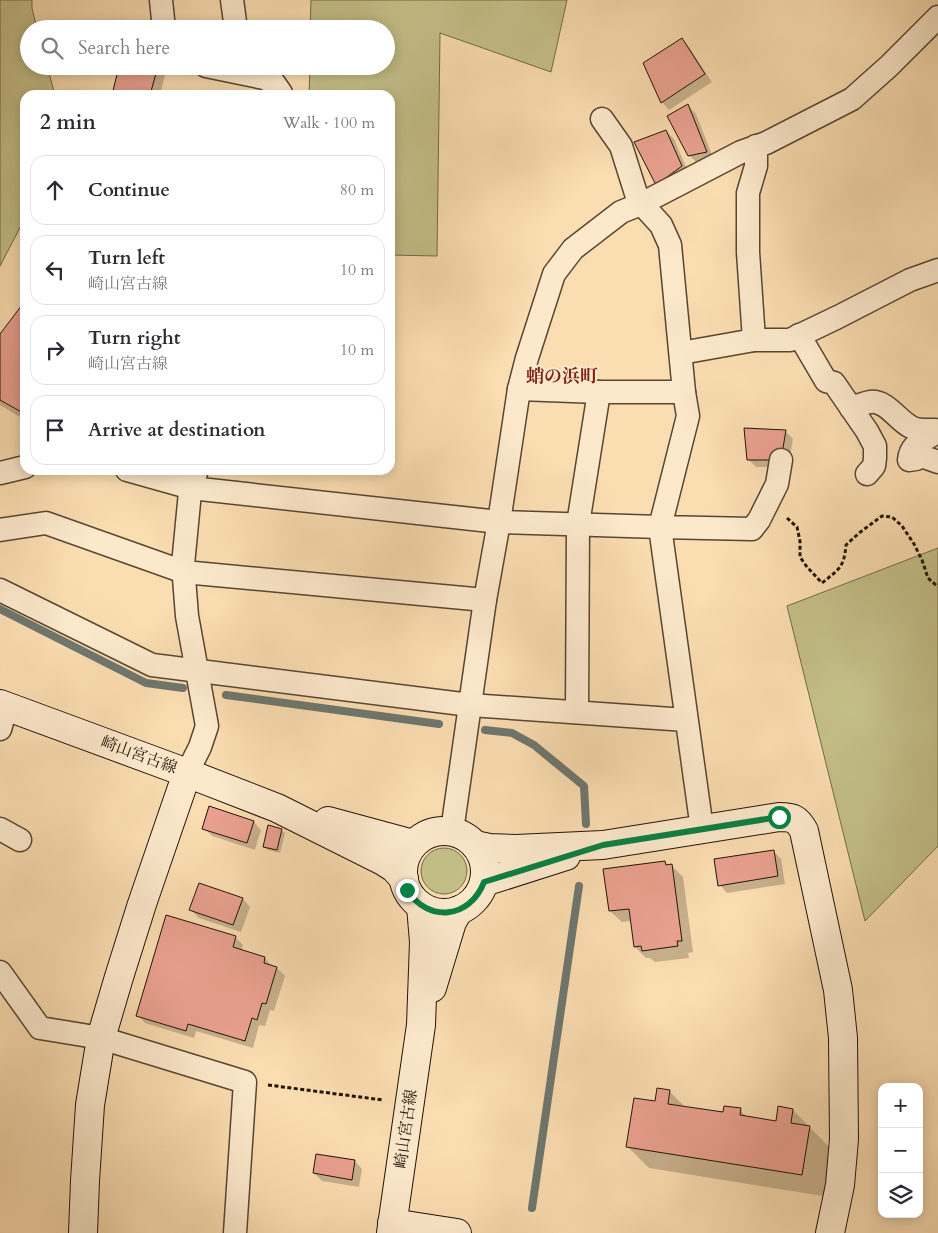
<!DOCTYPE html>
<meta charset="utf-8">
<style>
body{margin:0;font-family:Cardo,"Noto Serif JP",serif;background:#f7f7f7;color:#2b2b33}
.controls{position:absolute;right:15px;bottom:15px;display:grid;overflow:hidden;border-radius:10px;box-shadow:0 2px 12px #0003}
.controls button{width:45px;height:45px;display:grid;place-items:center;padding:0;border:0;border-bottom:1px solid #e1e1e2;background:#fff;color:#2b2b33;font:25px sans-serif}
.stop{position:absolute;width:15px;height:15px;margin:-11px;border:4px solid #0b8043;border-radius:50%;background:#fff}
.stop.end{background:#0b8043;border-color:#fff;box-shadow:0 1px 5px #0008}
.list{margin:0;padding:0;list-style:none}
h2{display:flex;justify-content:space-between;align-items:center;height:65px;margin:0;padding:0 20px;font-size:21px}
h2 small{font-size:16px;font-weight:400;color:#7c7c81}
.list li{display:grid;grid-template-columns:32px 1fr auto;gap:15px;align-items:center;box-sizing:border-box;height:70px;margin:0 10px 10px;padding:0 10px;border:1px solid #e1e1e2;border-radius:15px}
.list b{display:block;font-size:19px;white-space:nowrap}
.list p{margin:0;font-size:16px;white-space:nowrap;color:#7c7c81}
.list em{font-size:16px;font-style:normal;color:#7c7c81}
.icon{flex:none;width:28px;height:28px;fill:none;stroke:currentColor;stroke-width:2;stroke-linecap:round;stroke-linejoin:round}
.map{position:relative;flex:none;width:938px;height:1233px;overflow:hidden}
.search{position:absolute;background:#fff;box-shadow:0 2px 12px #0003;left:20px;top:20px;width:375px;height:55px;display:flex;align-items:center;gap:12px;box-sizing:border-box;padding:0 18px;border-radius:28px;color:#7c7c81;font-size:19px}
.panel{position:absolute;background:#fff;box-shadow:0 2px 12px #0003;left:20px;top:90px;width:375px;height:385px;border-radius:15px}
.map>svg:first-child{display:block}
</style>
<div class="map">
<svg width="938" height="1233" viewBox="0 0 938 1233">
<rect width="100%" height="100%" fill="#faddb1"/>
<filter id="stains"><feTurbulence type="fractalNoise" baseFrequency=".004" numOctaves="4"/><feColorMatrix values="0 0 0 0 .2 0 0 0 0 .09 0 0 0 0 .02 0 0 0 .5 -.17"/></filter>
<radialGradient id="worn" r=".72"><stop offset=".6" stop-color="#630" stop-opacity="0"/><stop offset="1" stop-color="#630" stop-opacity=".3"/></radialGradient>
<g fill="#c4bf88" stroke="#746948">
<path d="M0,0H32V8L37,29H29V66H47L55,95H25V218L0,266Z"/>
<path d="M311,0H567L551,72L440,33L437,256L390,255V95H309L310,66H386V29H310Z"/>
<path d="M938,548V846L865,921L787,606Z"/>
<circle cx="444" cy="871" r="23"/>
</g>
<g fill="#0003">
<path d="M682,39L689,47L712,82L669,110L662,102L645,64Z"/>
<path d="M151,66L158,67L165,75L160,95H114Z"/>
<path d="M688,106L696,114L714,160L697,163L689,155Z"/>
<path d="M666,131L674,139L689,174L657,184Z"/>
<path d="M25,303V420L0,405V336Z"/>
<path d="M785,431L793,439L788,467H756L748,459Z"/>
<path d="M210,808L254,822L261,830L255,850L212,836L204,828Z"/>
<path d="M281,830L285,833L280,853L268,850L264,847Z"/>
<path d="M773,851L781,859L785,884L727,893L720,885Z"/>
<path d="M665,862L668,866L671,865L683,877L693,952L688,953L689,958L655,962L650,958H646L635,947L631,921L622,922L610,911Z"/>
<path d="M200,884L243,899L250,907L241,932L199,918L191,910Z"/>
<path d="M235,937L243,945L241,951L265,958L272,967L277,968L285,976L274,1011L270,1010L265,1026L259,1025L253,1048L196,1031L194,1038L145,1023L138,1015Z"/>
<path d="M669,1091L686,1108L724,1114L740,1110L748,1118L777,1122L793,1110L831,1149L823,1196L649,1168L628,1147L656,1103Z"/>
<path d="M355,1161L362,1169L359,1187L322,1181L314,1173Z"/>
</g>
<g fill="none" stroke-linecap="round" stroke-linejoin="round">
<g stroke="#6e776f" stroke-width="8">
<path d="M0,609L146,683L183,688"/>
<path d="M226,695L439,724"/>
<path d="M485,730L512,733L534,745L584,786L586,824"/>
<path d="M532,1208L579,886"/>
</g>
</g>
<g fill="#eaa190" stroke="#231308">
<path d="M682,38L705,74L661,103L643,63Z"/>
<path d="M119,66H158L150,95H112Z"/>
<path d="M688,104L707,152L688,156L667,116Z"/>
<path d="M666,130L682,166L656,185L634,142Z"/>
<path d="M25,301V414L0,400V334Z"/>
<path d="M744,428L786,430L781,460H747Z"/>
<path d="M209,806L254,821L247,843L202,829Z"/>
<path d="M268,825L282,829L277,850L263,847Z"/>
<path d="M774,850L778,876L718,886L714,859Z"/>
<path d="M665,861L666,865L672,864L682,941H677L678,946L642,951L641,946L634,947L629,909L609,911L603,869Z"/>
<path d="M199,883L243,898L233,925L189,910Z"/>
<path d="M166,915L236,936L233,947L265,957L264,963L277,967L266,1004L262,1003L257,1020L252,1018L245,1041L188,1024L186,1031L136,1016Z"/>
<path d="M657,1088L670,1090L668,1104L723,1112L724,1106L741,1108L740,1115L776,1121L778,1106L793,1109L791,1123L810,1126L802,1175L626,1147L634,1098L655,1101Z"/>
<path d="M316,1154L355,1160L352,1180L313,1173Z"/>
</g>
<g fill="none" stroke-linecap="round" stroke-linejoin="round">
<g stroke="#594632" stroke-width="25">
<g id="street">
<path d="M161,0L164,29"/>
<path d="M232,0L236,29"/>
<path d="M206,66L264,78L274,83L281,93V95"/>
<path d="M602,119L621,146L638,200L661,225L670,245L684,392"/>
<path d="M799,335L826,381L834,383L867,431L875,446V458L874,466L867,474"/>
<path d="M754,340L748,252V193L756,166V146"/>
<path d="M681,353L754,340H790L838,317L910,280L938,270"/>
<path d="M519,389L599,392H684L688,416L660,527L752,529L759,520L777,484L781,460"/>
<path d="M851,408C857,406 864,403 870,402C887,400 898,421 911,427C918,431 927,430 935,430L936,432C924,442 911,442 909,460L916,459L921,456L938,462"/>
<path d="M127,470L191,488L499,522L660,527L702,829"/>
<path d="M0,473L25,467"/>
<path d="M0,530L46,523L184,572L485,600"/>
<path d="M0,590L152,665L470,705L686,720"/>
<path d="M577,712L578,524L599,392"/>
<path d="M0,729L7,706"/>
<path d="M187,773L200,747L207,726L187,616L183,565L190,492L197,470"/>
<path d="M0,829L20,840"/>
<path d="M452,831L485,600L499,522L519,389L527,358L554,274L573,249L621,212L641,204L741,152L766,143L852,99L889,66L938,17"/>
<path d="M0,972L40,1028L101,1038L245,1082L235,1233"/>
</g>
</g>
<g stroke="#231308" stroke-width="30">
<g id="secondary">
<path d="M0,704L187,773L277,808L383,861L394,868L404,879"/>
<path d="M328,821L413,844"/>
<circle cx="444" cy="872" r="41"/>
<path d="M475,845L489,848L516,849L603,845L779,817C792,817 797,818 804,831L838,990L843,1038L844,1139L840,1185L830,1233"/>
<path d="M484,882L566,856"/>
<path d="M432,988L452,922L459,910"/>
<path d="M392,1223L457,1233"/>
<path d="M83,1233L85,1181L90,1105L101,1038L119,977L142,904L187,773"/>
<path d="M391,1233L421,1025L424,942L421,906"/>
</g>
</g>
<g stroke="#231308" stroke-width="3" stroke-dasharray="4 2.5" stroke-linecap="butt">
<path d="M787,518L797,527L800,541V557L807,567L822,583C839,569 844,568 846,545L859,533L882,516L892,517L902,526L914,544L922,560L928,578L938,587"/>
<path d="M268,1085L383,1100"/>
</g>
<use href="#street" stroke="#fce9cc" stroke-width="22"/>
<use href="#secondary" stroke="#fce9cc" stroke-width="28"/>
</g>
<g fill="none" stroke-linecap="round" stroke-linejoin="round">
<path stroke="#0b8043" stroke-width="6" d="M407,890C428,923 470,919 484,882L603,845L779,817"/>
</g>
<g text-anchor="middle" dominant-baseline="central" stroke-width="4" stroke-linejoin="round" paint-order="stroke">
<g font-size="16" fill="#231308" stroke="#fce9cc">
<text transform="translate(139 755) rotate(20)">崎山宮古線</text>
<text transform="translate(406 1129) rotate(-82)">崎山宮古線</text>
</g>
<g font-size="18" font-weight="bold" fill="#7a1f14" stroke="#fce9cc">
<text x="562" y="376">蛸の浜町</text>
</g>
</g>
<rect width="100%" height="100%" filter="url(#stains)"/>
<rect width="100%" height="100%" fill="url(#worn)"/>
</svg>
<div class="controls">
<button>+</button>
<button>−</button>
<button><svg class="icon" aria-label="layers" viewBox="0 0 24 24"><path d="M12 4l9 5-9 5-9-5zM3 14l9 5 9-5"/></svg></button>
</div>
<div class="stop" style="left:779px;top:817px"></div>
<div class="stop end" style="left:407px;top:890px"></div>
<div class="search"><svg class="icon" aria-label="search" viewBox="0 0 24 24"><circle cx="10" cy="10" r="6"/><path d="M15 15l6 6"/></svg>Search here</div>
<section class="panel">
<h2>2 min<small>Walk · 100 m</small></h2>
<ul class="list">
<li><svg class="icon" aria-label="ahead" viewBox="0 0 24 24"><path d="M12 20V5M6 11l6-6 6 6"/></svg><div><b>Continue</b></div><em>80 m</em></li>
<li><svg class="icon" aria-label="left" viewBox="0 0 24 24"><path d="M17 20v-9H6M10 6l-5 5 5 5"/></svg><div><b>Turn left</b><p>崎山宮古線</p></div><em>10 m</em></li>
<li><svg class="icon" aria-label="right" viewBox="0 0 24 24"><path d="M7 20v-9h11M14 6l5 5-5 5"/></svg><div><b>Turn right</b><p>崎山宮古線</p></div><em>10 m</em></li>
<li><svg class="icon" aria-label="arrive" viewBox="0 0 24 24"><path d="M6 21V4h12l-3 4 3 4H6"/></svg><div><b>Arrive at destination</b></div></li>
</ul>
</section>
</div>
